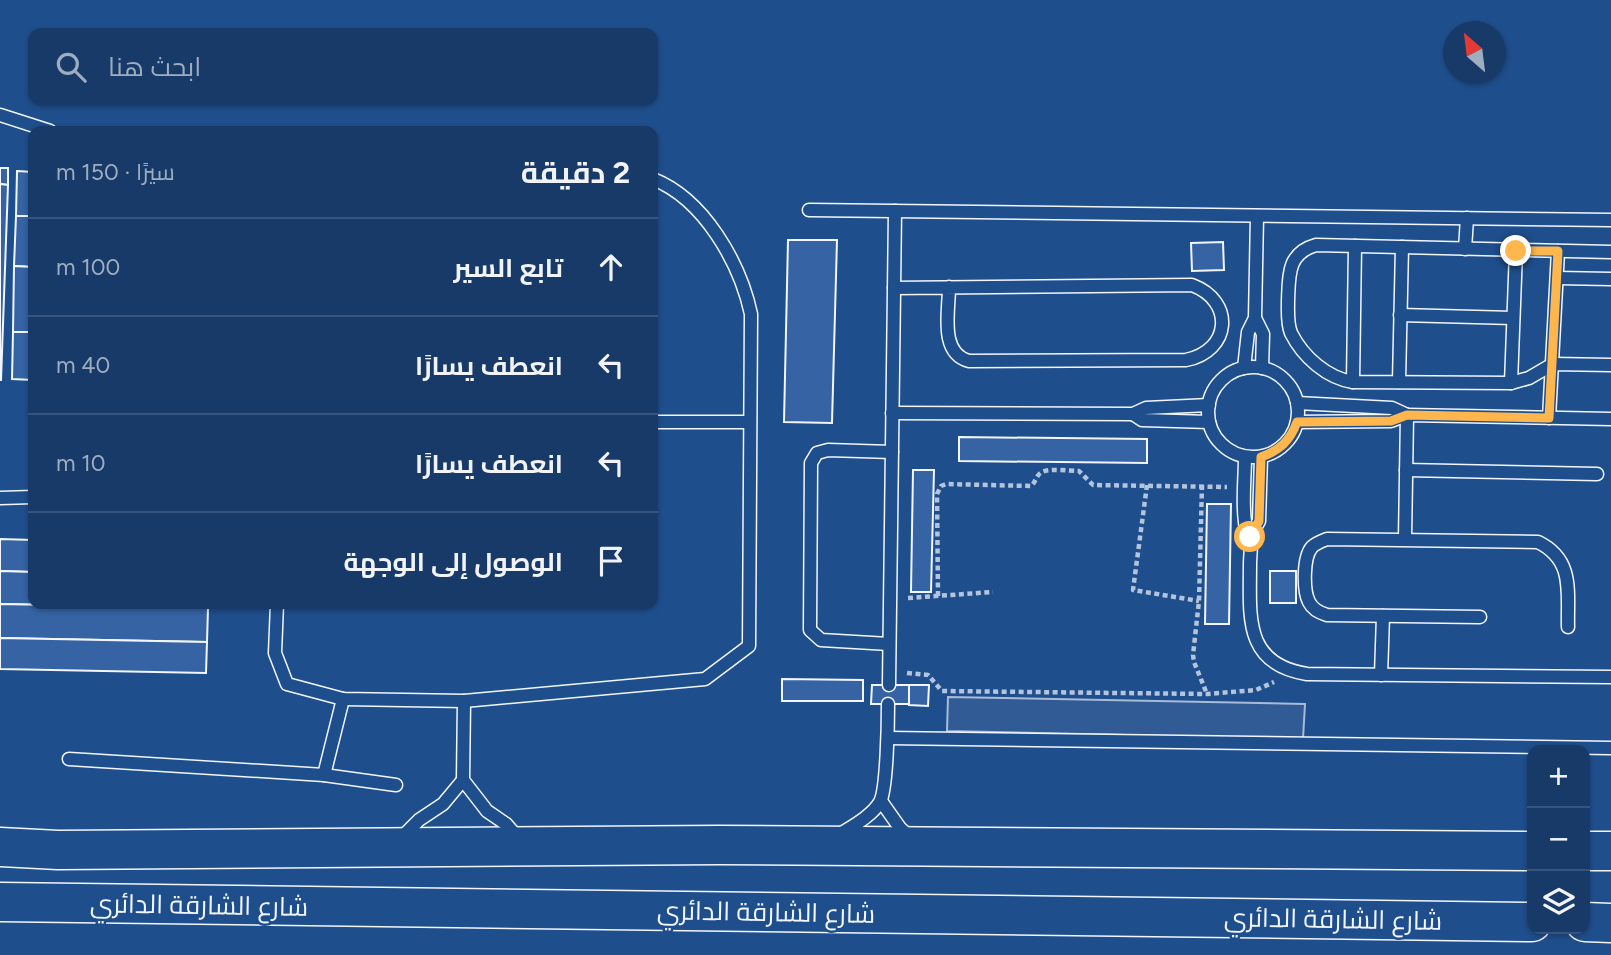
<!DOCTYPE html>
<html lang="ar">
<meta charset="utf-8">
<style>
body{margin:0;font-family:Figtree,Cairo,sans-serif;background:#20416f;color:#f1f3f6;direction:rtl}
.controls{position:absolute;right:21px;bottom:21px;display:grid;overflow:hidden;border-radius:14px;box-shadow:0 2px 5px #0004}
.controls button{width:63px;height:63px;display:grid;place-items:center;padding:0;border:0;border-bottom:2px solid #36547d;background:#173a69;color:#f1f3f6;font:35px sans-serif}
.compass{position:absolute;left:1443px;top:21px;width:63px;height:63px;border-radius:50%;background:#173a69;box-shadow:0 2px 5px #0004;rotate:332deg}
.stop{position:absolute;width:21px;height:21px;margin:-16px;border:5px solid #ffb74d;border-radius:50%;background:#fff}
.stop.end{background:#ffb74d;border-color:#fff;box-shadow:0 2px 7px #0008}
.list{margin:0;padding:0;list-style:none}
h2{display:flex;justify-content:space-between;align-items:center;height:91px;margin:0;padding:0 28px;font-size:30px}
h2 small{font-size:23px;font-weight:400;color:#9eadc0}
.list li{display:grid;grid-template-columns:46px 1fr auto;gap:21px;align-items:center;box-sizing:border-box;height:98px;padding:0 28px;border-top:2px solid #36547d}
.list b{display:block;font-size:26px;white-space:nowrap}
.list em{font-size:23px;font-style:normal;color:#9eadc0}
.icon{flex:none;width:38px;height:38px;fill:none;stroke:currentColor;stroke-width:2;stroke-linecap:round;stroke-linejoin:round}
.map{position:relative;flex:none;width:1611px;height:955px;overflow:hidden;direction:ltr}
.search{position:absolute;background:#173a69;box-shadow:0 2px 5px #0004;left:28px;top:28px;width:630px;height:77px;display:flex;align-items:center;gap:18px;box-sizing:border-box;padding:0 24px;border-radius:14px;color:#9eadc0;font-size:26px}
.panel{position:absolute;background:#173a69;box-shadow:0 2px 5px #0004;left:28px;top:126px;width:630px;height:483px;border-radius:14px;direction:rtl}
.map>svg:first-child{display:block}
</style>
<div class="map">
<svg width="1611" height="955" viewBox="0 0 1611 955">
<rect width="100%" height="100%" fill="#1f4e8c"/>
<path fill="#305b95" stroke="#a8bbd7" stroke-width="2" d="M948,697L1305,704L1303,739L947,731Z"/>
<g fill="#3563a3" stroke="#f2f6ff" stroke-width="2">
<path d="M0,168H8V185L0,184Z"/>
<path d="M17,171L33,172V216H16Z"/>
<path d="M0,184L8,185L1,380H0Z"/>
<path d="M16,216H33V267L14,266Z"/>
<path d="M788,240H837L832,423L784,422Z"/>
<path d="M1223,242L1224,270L1192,271L1191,243Z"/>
<path d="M14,266L33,267V332H13Z"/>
<path d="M13,332H33V380L12,379Z"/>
<path d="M959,437L1147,439V463L959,461Z"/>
<path d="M913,470H934L931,592H911Z"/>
<path d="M1207,504H1231L1229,624H1205Z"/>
<path d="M0,539L33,540V572L0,571Z"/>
<path d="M0,571L33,572V604H208V608L0,604Z"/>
<rect x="1270" y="571" width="26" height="32"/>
<path d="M0,604L208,608L207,642L0,638Z"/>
<path d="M0,638L207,642L206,673L0,669Z"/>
<path d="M782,679L863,680V701H782Z"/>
<path d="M872,685H909V704H871Z"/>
<path d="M909,685H929L928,706L909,705Z"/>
</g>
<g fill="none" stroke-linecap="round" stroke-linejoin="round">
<g stroke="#f2f6ff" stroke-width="15">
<g id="service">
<path d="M0,115L50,131"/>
<path d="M809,210L1611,220"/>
<path d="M1465,249L1467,218"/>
<path d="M1611,252L1316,245C1287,253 1289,276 1288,301C1288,312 1287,323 1291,333C1303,357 1327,378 1353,382L1511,383L1529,378L1553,364L1611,365"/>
<path d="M1557,278L1611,279"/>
<path d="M894,288L1192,285C1235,301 1231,351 1186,360L969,361C939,353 949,311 949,287"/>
<path d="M1400,315L1513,318"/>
<path d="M1255,318L1263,334L1262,368"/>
<circle cx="1253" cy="412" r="45"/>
<path d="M1244,368L1248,332L1255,318L1257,216"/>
<path d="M1353,382L1355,246"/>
<path d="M1399,382L1402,247"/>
<path d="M1511,383L1516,251"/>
<path d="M1297,403L1392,408L1407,415"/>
<path d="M892,413L1133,414L1146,408L1209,405"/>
<path d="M1133,414L1142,420L1209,422"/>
<path d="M1549,418L1558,251"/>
<path d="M653,422H749"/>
<path d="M1297,422L1391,421L1407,415L1611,419"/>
<path d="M1245,457C1245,478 1242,501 1245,522C1245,528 1249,532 1250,537C1252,545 1250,556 1250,564C1250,616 1243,664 1307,674L1611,677"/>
<path d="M1406,470L1597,474"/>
<path d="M0,498L33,497"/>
<path d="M1250,537L1259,521L1261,457"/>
<path d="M1405,539L1407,415"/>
<path d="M277,604L275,653L287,684L343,699L464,701L705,679L749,646L751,314C740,263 704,199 653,179"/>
<path d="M1480,617L1327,615C1320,613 1313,610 1309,602C1303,590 1303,557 1312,547C1316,543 1322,541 1327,539L1538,542C1575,560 1567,593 1568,627"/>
<path d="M889,644L821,640L810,630L811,463L817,453L828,450L892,452"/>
<path d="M1381,675L1383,616"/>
<path d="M889,685L895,211"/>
<path d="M464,701L463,780L487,811L506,824L519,839"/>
<path d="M888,738L1611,748"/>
<path d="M69,759L324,775L343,699"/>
<path d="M324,775L396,785"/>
<path d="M881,801L900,828L911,838"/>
<path d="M837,836C851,827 872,816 880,802C887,789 888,722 888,704"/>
<path d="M400,839L419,820L443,804L463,780"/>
</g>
</g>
<g stroke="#f2f6ff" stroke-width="41">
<g id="motorway">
<path d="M0,847L58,850L719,845L1532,851"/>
<path d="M1585,851H1611"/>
<path d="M0,902L1532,922"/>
<path d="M1585,922L1611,923"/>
</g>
</g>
<g stroke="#b3c4dc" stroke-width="4.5" stroke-dasharray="5 3.5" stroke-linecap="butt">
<path d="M1147,485L1133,590L1199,601"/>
<path d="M1202,485L1199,601L1193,655L1194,662L1207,694"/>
<path d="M938,596L937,494L941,486L946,484L1031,486C1036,482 1036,475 1042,472C1050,468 1069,471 1079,471L1093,485L1227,487"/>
<path d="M908,598L993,592"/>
<path d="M907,673L928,675L942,691L1207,694L1256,690L1274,682"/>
</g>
<use href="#service" stroke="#1f4e8c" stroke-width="12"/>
<use href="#motorway" stroke="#1f4e8c" stroke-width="38"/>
</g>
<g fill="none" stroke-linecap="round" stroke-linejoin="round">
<path stroke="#ffb74d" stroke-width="9" d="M1250,537L1259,521L1261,457C1280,450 1290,441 1297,422L1391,421L1407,415L1549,418L1558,251H1516"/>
</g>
<g text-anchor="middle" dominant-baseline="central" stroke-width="5" stroke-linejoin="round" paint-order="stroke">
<g font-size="26" fill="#f2f6ff" stroke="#1f4e8c">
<text transform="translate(199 905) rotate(1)">شارع الشارقة الدائري</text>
<text transform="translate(766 912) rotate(1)">شارع الشارقة الدائري</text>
<text transform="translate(1333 919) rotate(1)">شارع الشارقة الدائري</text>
</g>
</g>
</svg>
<div class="controls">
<button>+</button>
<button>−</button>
<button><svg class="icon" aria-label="layers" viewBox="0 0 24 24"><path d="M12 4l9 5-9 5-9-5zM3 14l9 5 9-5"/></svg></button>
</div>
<svg class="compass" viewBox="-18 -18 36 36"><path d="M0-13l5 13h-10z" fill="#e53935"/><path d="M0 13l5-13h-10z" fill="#9eadc0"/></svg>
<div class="stop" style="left:1250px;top:537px"></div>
<div class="stop end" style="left:1516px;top:251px"></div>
<div class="search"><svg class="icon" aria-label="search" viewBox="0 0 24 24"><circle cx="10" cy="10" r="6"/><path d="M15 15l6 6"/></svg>ابحث هنا</div>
<section class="panel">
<h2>2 دقيقة<small>سيرًا · 150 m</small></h2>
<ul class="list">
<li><svg class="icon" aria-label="ahead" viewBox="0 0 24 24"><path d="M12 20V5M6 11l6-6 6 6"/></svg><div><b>تابع السير</b></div><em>100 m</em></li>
<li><svg class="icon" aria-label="left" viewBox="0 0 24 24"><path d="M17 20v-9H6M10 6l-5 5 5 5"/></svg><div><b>انعطف يسارًا</b></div><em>40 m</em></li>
<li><svg class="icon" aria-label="left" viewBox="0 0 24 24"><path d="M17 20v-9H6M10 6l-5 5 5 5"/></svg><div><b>انعطف يسارًا</b></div><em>10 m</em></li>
<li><svg class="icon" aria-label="arrive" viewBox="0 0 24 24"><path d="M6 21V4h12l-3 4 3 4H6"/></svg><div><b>الوصول إلى الوجهة</b></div></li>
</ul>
</section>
</div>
